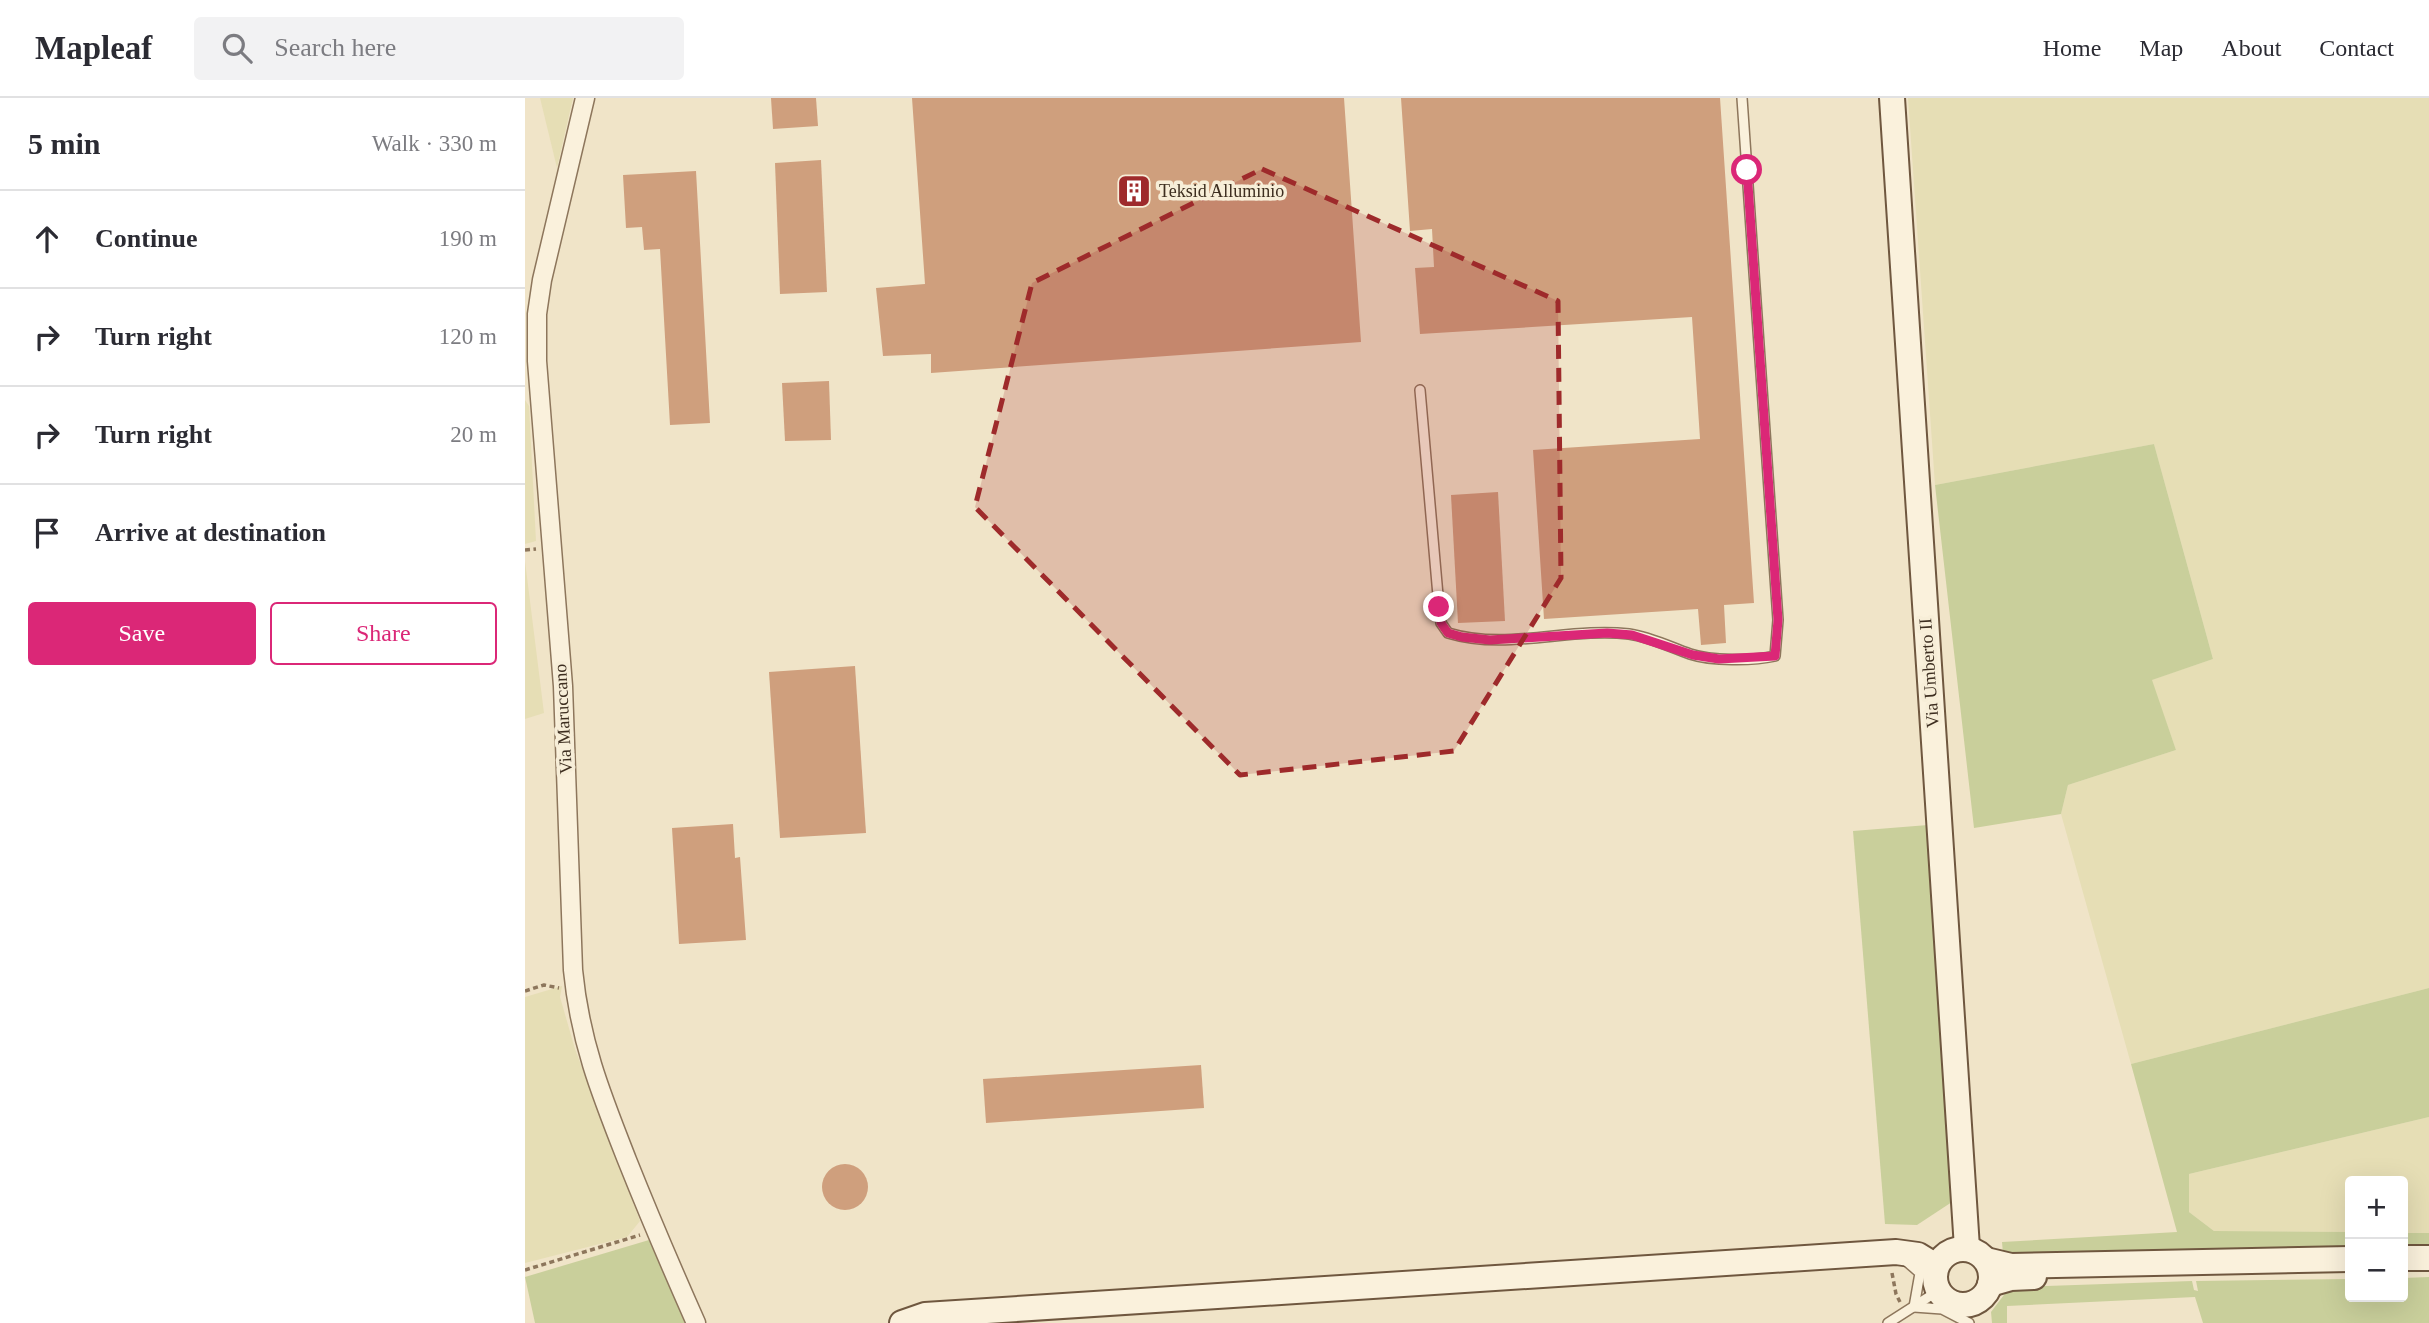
<!DOCTYPE html>
<meta charset="utf-8">
<style>
body{margin:0;font-family:Georgia,serif;background:#f2f2f3;color:#2b2b33}
.controls{position:absolute;right:21px;bottom:21px;display:grid;overflow:hidden;border-radius:7px;box-shadow:0 7px 28px #0002}
.controls button{width:63px;height:63px;display:grid;place-items:center;padding:0;border:0;border-bottom:2px solid #e1e1e2;background:#fff;color:#2b2b33;font:35px sans-serif}
.stop{position:absolute;width:21px;height:21px;margin:-16px;border:5px solid #db2777;border-radius:50%;background:#fff}
.stop.end{background:#db2777;border-color:#fff;box-shadow:0 2px 7px #0008}
.list{margin:0;padding:0;list-style:none}
h2{display:flex;justify-content:space-between;align-items:center;height:91px;margin:0;padding:0 28px;font-size:30px}
h2 small{font-size:23px;font-weight:400;color:#7c7c81}
.list li{display:grid;grid-template-columns:46px 1fr auto;gap:21px;align-items:center;box-sizing:border-box;height:98px;padding:0 28px;border-top:2px solid #e1e1e2}
.list b{display:block;font-size:26px;white-space:nowrap}
.list em{font-size:23px;font-style:normal;color:#7c7c81}
.actions{display:flex;gap:14px;padding:21px 28px}
.actions a{flex:1;padding:16px 0;border:2px solid #db2777;border-radius:7px;text-align:center;font-size:24px;color:#db2777}
.actions .main{background:#db2777;color:#fff}
.icon{flex:none;width:38px;height:38px;fill:none;stroke:currentColor;stroke-width:2;stroke-linecap:round;stroke-linejoin:round}
.map{position:relative;flex:none;width:1904px;height:1225px;overflow:hidden}
header{display:flex;align-items:center;gap:42px;box-sizing:border-box;height:98px;padding:0 35px;background:#fff;border-bottom:2px solid #e1e1e2}
header strong{font-size:33px}
nav{display:flex;gap:38px;margin-inline-start:auto;font-size:24px}
.search{width:490px;height:63px;background:#f2f2f3;display:flex;align-items:center;gap:18px;box-sizing:border-box;padding:0 24px;border-radius:7px;color:#7c7c81;font-size:26px}
main{display:flex}
aside{flex:1;background:#fff}
.map>svg:first-child{display:block}
</style>
<header>
<strong>Mapleaf</strong>
<div class="search"><svg class="icon" aria-label="search" viewBox="0 0 24 24"><circle cx="10" cy="10" r="6"/><path d="M15 15l6 6"/></svg>Search here</div>
<nav><a>Home</a><a>Map</a><a>About</a><a>Contact</a></nav>
</header>
<main>
<aside>
<h2>5 min<small>Walk · 330 m</small></h2>
<ul class="list">
<li><svg class="icon" aria-label="ahead" viewBox="0 0 24 24"><path d="M12 20V5M6 11l6-6 6 6"/></svg><div><b>Continue</b></div><em>190 m</em></li>
<li><svg class="icon" aria-label="right" viewBox="0 0 24 24"><path d="M7 20v-9h11M14 6l5 5-5 5"/></svg><div><b>Turn right</b></div><em>120 m</em></li>
<li><svg class="icon" aria-label="right" viewBox="0 0 24 24"><path d="M7 20v-9h11M14 6l5 5-5 5"/></svg><div><b>Turn right</b></div><em>20 m</em></li>
<li><svg class="icon" aria-label="arrive" viewBox="0 0 24 24"><path d="M6 21V4h12l-3 4 3 4H6"/></svg><div><b>Arrive at destination</b></div></li>
</ul>
<div class="actions"><a class="main">Save</a><a>Share</a></div>
</aside>
<div class="map">
<svg width="1904" height="1225" viewBox="0 0 1904 1225">
<rect width="100%" height="100%" fill="#f0e4c8"/>
<g fill="#e6deb5">
<path d="M15,0H48L32,70Z"/>
<path d="M1383,0H1904V890L1606,966L1536,716L1543,687L1651,652L1626,582L1688,561L1629,346L1410,387Z"/>
<path d="M0,302L4,308L11,443L0,446Z"/>
<path d="M0,463L19,615L0,621Z"/>
<path d="M37,888L35,899L50,951L115,1123L102,1139L0,1165V899Z"/>
<path d="M1904,1019V1135H1878V1083H1825V1134L1689,1133L1664,1114V1076Z"/>
</g>
<g fill="#c9cf9b">
<path d="M1629,346L1688,561L1627,582L1651,652L1543,687L1536,716L1449,730L1410,387Z"/>
<path d="M1403,727L1430,1102L1392,1127L1360,1126L1328,733Z"/>
<path d="M1904,890V1019L1664,1076V1114L1689,1133L1825,1134V1154L1497,1161L1478,1156L1477,1144L1652,1134L1606,966Z"/>
<path d="M1878,1135H1904V1152L1878,1153Z"/>
<path d="M124,1142L160,1225H10L0,1179Z"/>
<path d="M1904,1179V1225H1678L1670,1199L1482,1208V1225H1467L1466,1214L1482,1193L1496,1189L1667,1183L1669,1192L1673,1193L1671,1183L1825,1181V1199H1878V1180Z"/>
</g>
<g fill="#cf9f7d">
<path d="M246,0H291L293,28L248,31Z"/>
<path d="M387,0H819L836,244L406,275V256L358,258L351,190L400,186Z"/>
<path d="M876,0H1195L1229,505L1199,507L1201,545L1176,547L1173,511L1019,521L1008,352L1175,341L1167,219L895,236L890,170L909,169L907,131L885,133Z"/>
<path d="M296,62L302,194L255,196L250,65Z"/>
<path d="M171,73L185,325L145,327L135,151L119,152L117,129L101,130L98,77Z"/>
<path d="M304,283L306,342L260,343L257,285Z"/>
<path d="M973,394L980,523L933,525L926,397Z"/>
<path d="M330,568L341,735L255,740L244,574Z"/>
<path d="M208,726L210,760L215,759L221,842L154,846L147,730Z"/>
<path d="M676,967L679,1010L461,1025L458,981Z"/>
<circle cx="320" cy="1089" r="23"/>
</g>
<g fill="none" stroke-linecap="round" stroke-linejoin="round">
<g stroke="#8d765c" stroke-width="12">
<g id="lane">
<path d="M895,292L914,509L916,525L923,535C982,553 1044,529 1104,536C1125,539 1145,549 1165,556C1186,563 1228,563 1250,558L1253,522L1217,0"/>
<path d="M1380,1162L1395,1175L1389,1209L1417,1211L1444,1225"/>
<path d="M1363,1225L1413,1193"/>
</g>
</g>
<g stroke="#8d765c" stroke-width="21">
<path id="street" d="M60,0L17,182L12,216V263L38,588L48,872C55,944 76,996 102,1062C124,1117 147,1171 171,1225"/>
</g>
<g stroke="#6f573f" stroke-width="28">
<g id="secondary">
<path d="M1367,0L1442,1150"/>
<circle cx="1438" cy="1179" r="28"/>
<path d="M1878,1160H1904"/>
<path d="M1461,1162L1486,1168L1825,1161"/>
<path d="M1465,1186L1486,1180L1509,1179"/>
<path d="M377,1225L400,1217L1371,1154L1393,1157L1411,1168"/>
</g>
</g>
<g stroke="#8d765c" stroke-width="3.5" stroke-dasharray="5 3.5" stroke-linecap="butt">
<path d="M0,452L11,451"/>
<path d="M0,893L19,887L34,890"/>
<path d="M0,1172L115,1137"/>
<path d="M1367,1175L1371,1196L1375,1204"/>
</g>
<use href="#lane" stroke="#faf1dc" stroke-width="9"/>
<use href="#street" stroke="#faf1dc" stroke-width="18"/>
<use href="#secondary" stroke="#faf1dc" stroke-width="24"/>
</g>
<g fill="none" stroke-linecap="round" stroke-linejoin="round">
<path stroke="#db2777" stroke-width="9" d="M914,509L916,525L923,535L937,539L965,542L1082,535L1107,537L1168,557L1194,561L1250,558L1253,522L1222,72"/>
</g>
<path fill="#9e2a2b" fill-opacity="0.2" stroke="#9e2a2b" stroke-width="5" stroke-dasharray="14 9" stroke-linejoin="round" d="M737,71L1033,203L1036,480L929,653L715,677L450,409L507,185Z"/>
<defs>
<g id="building-square" transform="scale(1.75)"><rect x="-9" y="-9" width="18" height="18" rx="4" fill="#9e2a2b" stroke="#f7eed8"/><path d="M-4-6H4V6H1V3H-1V6H-4ZM-2.5-4.3h1.7v1.8h-1.7ZM.8-4.3h1.7v1.8H.8ZM-2.5-1h1.7V.8h-1.7ZM.8-1h1.7V.8H.8Z" fill="#fff"/></g>
</defs>
<g fill-rule="evenodd">
<use href="#building-square" x="609" y="93"/>
</g>
<g text-anchor="middle" dominant-baseline="central" stroke-width="7" stroke-linejoin="round" paint-order="stroke">
<g font-size="18" fill="#3d2e20" stroke="#f7eed8" text-anchor="start">
<text x="634" y="93">Teksid Alluminio</text>
</g>
<g font-size="18" fill="#3d2e20" stroke="#f7eed8">
<text transform="translate(1404 575) rotate(-94)">Via Umberto II</text>
<text transform="translate(38 621) rotate(-93)">Via Maruccano</text>
</g>
</g>
</svg>
<div class="controls">
<button>+</button>
<button>−</button>
</div>
<div class="stop" style="left:1222px;top:72px"></div>
<div class="stop end" style="left:914px;top:509px"></div>
</div>
</main>
